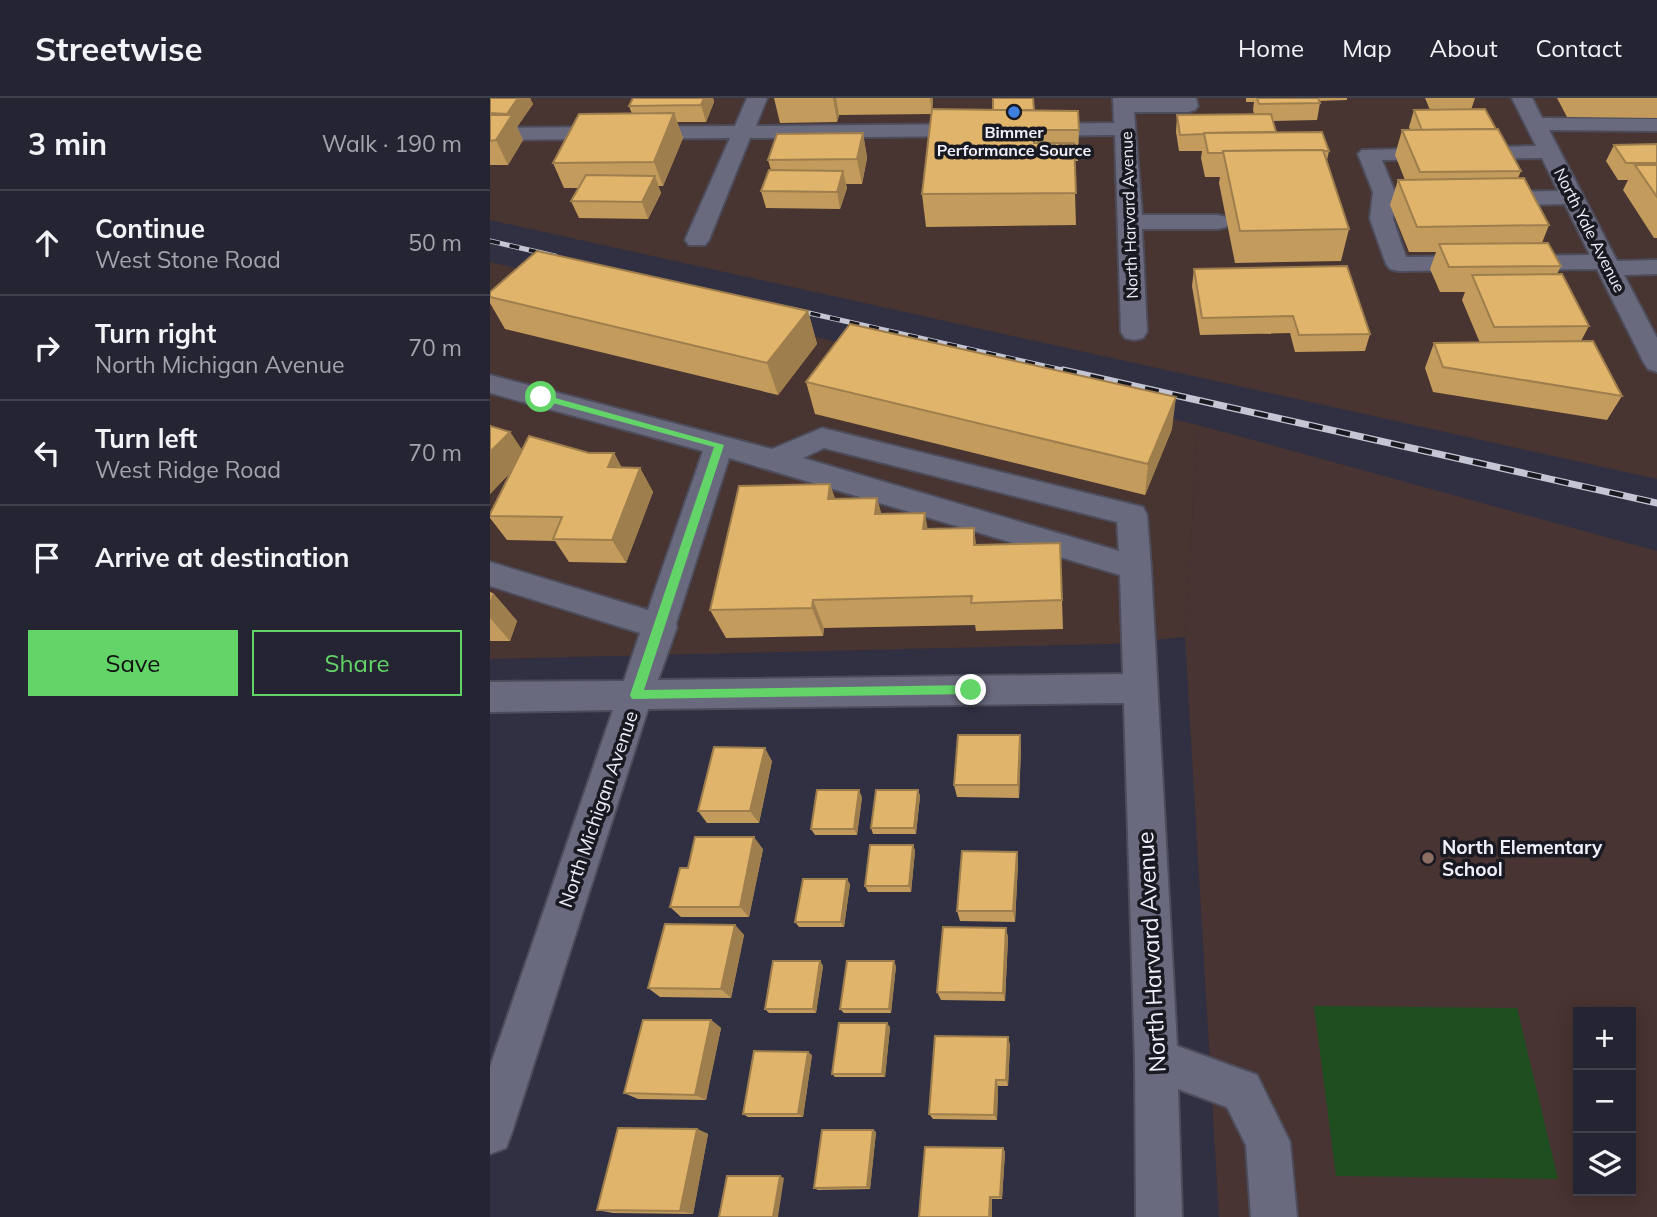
<!DOCTYPE html>
<meta charset="utf-8">
<style>
body{margin:0;font-family:Mulish,sans-serif;background:#2c2c3a;color:#f1f3f6}
.controls{position:absolute;right:21px;bottom:21px;display:grid;overflow:hidden;border-radius:0px;box-shadow:0 4px 18px #0003}
.controls button{width:63px;height:63px;display:grid;place-items:center;padding:0;border:0;border-bottom:2px solid #41414d;background:#242432;color:#f1f3f6;font:35px sans-serif}
.stop{position:absolute;width:21px;height:21px;margin:-16px;border:5px solid #63d468;border-radius:50%;background:#fff}
.stop.end{background:#63d468;border-color:#fff;box-shadow:0 2px 7px #0008}
.list{margin:0;padding:0;list-style:none}
h2{display:flex;justify-content:space-between;align-items:center;height:91px;margin:0;padding:0 28px;font-size:30px}
h2 small{font-size:23px;font-weight:400;color:#a3a4ac}
.list li{display:grid;grid-template-columns:46px 1fr auto;gap:21px;align-items:center;box-sizing:border-box;height:105px;padding:0 28px;border-top:2px solid #41414d}
.list b{display:block;font-size:26px;white-space:nowrap}
.list p{margin:0;font-size:23px;white-space:nowrap;color:#a3a4ac}
.list em{font-size:23px;font-style:normal;color:#a3a4ac}
.actions{display:flex;gap:14px;padding:21px 28px}
.actions a{flex:1;padding:16px 0;border:2px solid #63d468;border-radius:0px;text-align:center;font-size:24px;color:#63d468}
.actions .main{background:#63d468;color:#111}
.icon{flex:none;width:38px;height:38px;fill:none;stroke:currentColor;stroke-width:2;stroke-linecap:round;stroke-linejoin:round}
.map{position:relative;flex:none;width:1167px;height:1119px;overflow:hidden}
header{display:flex;align-items:center;gap:42px;box-sizing:border-box;height:98px;padding:0 35px;background:#242432;border-bottom:2px solid #41414d}
header strong{font-size:33px}
nav{display:flex;gap:38px;margin-inline-start:auto;font-size:24px}
main{display:flex}
aside{flex:1;background:#242432}
.map>svg:first-child{display:block}
</style>
<header>
<strong>Streetwise</strong>
<nav><a>Home</a><a>Map</a><a>About</a><a>Contact</a></nav>
</header>
<main>
<aside>
<h2>3 min<small>Walk · 190 m</small></h2>
<ul class="list">
<li><svg class="icon" aria-label="ahead" viewBox="0 0 24 24"><path d="M12 20V5M6 11l6-6 6 6"/></svg><div><b>Continue</b><p>West Stone Road</p></div><em>50 m</em></li>
<li><svg class="icon" aria-label="right" viewBox="0 0 24 24"><path d="M7 20v-9h11M14 6l5 5-5 5"/></svg><div><b>Turn right</b><p>North Michigan Avenue</p></div><em>70 m</em></li>
<li><svg class="icon" aria-label="left" viewBox="0 0 24 24"><path d="M17 20v-9H6M10 6l-5 5 5 5"/></svg><div><b>Turn left</b><p>West Ridge Road</p></div><em>70 m</em></li>
<li><svg class="icon" aria-label="arrive" viewBox="0 0 24 24"><path d="M6 21V4h12l-3 4 3 4H6"/></svg><div><b>Arrive at destination</b></div></li>
</ul>
<div class="actions"><a class="main">Save</a><a>Share</a></div>
</aside>
<div class="map">
<svg width="1167" height="1119" viewBox="0 0 1167 1119">
<rect width="100%" height="100%" fill="#303042"/>
<g fill="#483430">
<path d="M0,0H1167V381L0,122Z"/>
<path d="M0,164L708,327L695,539L622,546L0,561Z"/>
</g>
<path fill="#483432" fill-rule="evenodd" d="M708,327L1167,453V1119H729L695,539ZM1088,914H1141V1093H1088Z"/>
<path fill="#1f4f21" d="M824,908L1027,910L1068,1081L846,1078Z"/>
<g fill="none" stroke-linecap="round" stroke-linejoin="round">
<g stroke="#4c4c5b" stroke-width="4">
<g id="minor">
<path d="M257,0H277L266,28L484,26L491,28L494,32L491,36L484,38L260,40L219,142L215,147H199L195,142L240,40L0,42V30L245,28Z"/>
<path d="M623,0H706L708,8L705,12L698,14H644L652,117H728L736,119L739,124L736,129L728,131H652L657,234L653,240L644,242L635,240L631,234L625,37L545,38L538,36L535,32L538,28L545,26L624,25Z"/>
<path d="M1022,0H1042L1052,20L1167,21V33L1059,32L1127,163L1167,162V176L1134,177L1167,240V274L1158,271L1154,265L1107,171L908,173L900,171L896,166L880,121L883,94L868,56L872,52L1046,48ZM1052,60L1068,93L1001,94L993,96L990,101L993,106L1001,108L1075,106L1100,157L916,159L903,121L905,94L892,62Z"/>
<path d="M0,277L282,351L332,330L653,409L657,417L661,470L687,948L767,977L800,1044L807,1119H761L756,1047L737,1009L688,991L692,1119H646L645,962L634,605L158,611L22,1034L16,1050L0,1056V969L123,612L0,614V584L134,583L150,535L0,488V464L158,512L213,353L0,295ZM334,350L627,424L629,453L313,360ZM239,360L630,477L633,576L168,582L187,529L186,526Z"/>
</g>
</g>
<use href="#minor" fill="#696a7e" fill-rule="evenodd"/>
<g stroke="#c5c6d3" stroke-width="5">
<g id="rail-far1">
<path d="M0,143L65,158"/>
<path d="M301,211L581,274"/>
</g>
</g>
<g stroke="#c5c6d3" stroke-width="7">
<path id="rail" d="M573,272L1167,405"/>
</g>
<use href="#rail-far1" stroke="#191921" stroke-width="3.5" stroke-dasharray="10" stroke-linecap="butt"/>
<use href="#rail" stroke="#191921" stroke-width="4.5" stroke-dasharray="14" stroke-linecap="butt"/>
</g>
<g fill="#c29b5d">
<path d="M0,0H40L43,6L27,29L33,42L18,67H0Z"/>
<path d="M143,0H223L224,4L216,24H187L193,40L173,88H168L171,95L158,121L89,120L81,103L89,90H74L63,65L142,16L139,8Z"/>
<path d="M284,0H443L442,16L349,17L347,24L290,25Z"/>
<path d="M756,0H857V2L829,3L830,5L827,22L783,23L786,34L839,53L837,62L859,131L851,163L745,165L729,85L730,79H715L711,60L712,53H689L686,34L687,17L764,16L763,12L764,4H756Z"/>
<path d="M935,0H985L981,12L1006,31L1031,73L1028,80L1059,127L1052,145L1071,168L1067,176L1099,228L1091,243L1132,298L1117,322L943,294L935,270L944,245H990L972,202L975,194H950L940,171L946,154H919L900,107L908,82H915L905,57L912,32H920L919,29L924,12H940Z"/>
<path d="M1067,0H1167V20L1077,19Z"/>
<path d="M544,12L589,32L588,63H584L586,127L436,129L432,96Z"/>
<path d="M373,35L377,60L372,86H356L357,90L350,111L276,110L271,93L281,72L278,62Z"/>
<path d="M1167,46V140H1164L1133,92L1138,82H1128L1116,63L1124,47Z"/>
<path d="M704,171L880,236L875,253L805,254L800,235L710,237L702,188Z"/>
<path d="M0,194L318,213L327,246L288,297L15,231L0,205Z"/>
<path d="M316,284L682,331L655,397L325,316Z"/>
<path d="M0,328L20,334L32,352L124,355L131,369L150,370L163,394L136,465L79,464L65,443L17,442L0,420V416L21,374L0,396Z"/>
<path d="M340,386L345,401L387,400L391,415L487,447L570,445L573,531L486,533L485,527L334,530L333,538L236,540L220,512Z"/>
<path d="M0,494L3,495L27,523L20,543H0Z"/>
<path d="M530,637L531,650L529,700L467,699L464,687Z"/>
<path d="M282,663L269,725H217L208,713Z"/>
<path d="M428,692L430,698L426,736H383L381,730Z"/>
<path d="M372,699L367,737H325L321,731Z"/>
<path d="M423,747L425,753L421,794H378L375,788Z"/>
<path d="M273,751L259,819H191L180,809L198,770Z"/>
<path d="M527,754L528,765L525,824L470,823L467,813Z"/>
<path d="M360,786L354,829H309L305,824Z"/>
<path d="M245,827L254,837L241,900L170,899L158,890Z"/>
<path d="M516,830L518,840L515,903L451,902L447,894Z"/>
<path d="M330,863L333,868L326,915H279L275,911Z"/>
<path d="M406,868L401,915H354L350,911Z"/>
<path d="M221,922L231,930L216,1002L148,1001L134,995Z"/>
<path d="M400,929L395,979H345L342,976Z"/>
<path d="M520,946L518,988H508L507,1022L443,1021L439,1016Z"/>
<path d="M322,957L313,1019H258L253,1016Z"/>
<path d="M207,1031L218,1036L203,1116L123,1115L107,1112Z"/>
<path d="M383,1032L386,1034L380,1091L328,1092L324,1090Z"/>
<path d="M513,1050L515,1054L512,1101H502V1119H429Z"/>
</g>
<g fill="#9e7e4c">
<path d="M28,0H40L43,6L27,29L33,42L18,67L6,42L19,21L17,16Z"/>
<path d="M214,0H223L224,4L216,24L211,7Z"/>
<path d="M343,0H346L349,17L347,24Z"/>
<path d="M440,0H443L442,16Z"/>
<path d="M184,15L193,40L173,88L164,64Z"/>
<path d="M373,35L377,60L372,86L367,61Z"/>
<path d="M353,73L357,90L350,111L347,94Z"/>
<path d="M165,78L171,95L158,121L152,104Z"/>
<path d="M318,213L327,246L288,297L277,265Z"/>
<path d="M686,299L682,331L655,397L658,366Z"/>
<path d="M20,334L36,358L0,396V354Z"/>
<path d="M124,355L137,379L118,369Z"/>
<path d="M150,370L163,394L136,465L122,442Z"/>
<path d="M340,386L350,416L338,401Z"/>
<path d="M387,400L395,430L385,416Z"/>
<path d="M435,415L440,445L433,431Z"/>
<path d="M484,430L488,460L484,447Z"/>
<path d="M3,495L27,523L20,543L0,520V503Z"/>
<path d="M323,502L334,530L333,538L322,510Z"/>
<path d="M530,637L531,650L529,700L528,687Z"/>
<path d="M275,650L282,663L269,725L260,713Z"/>
<path d="M369,692L372,699L367,737L364,731Z"/>
<path d="M428,692L430,698L426,736L424,730Z"/>
<path d="M264,739L273,751L259,819L250,809Z"/>
<path d="M423,747L425,753L421,794L419,788Z"/>
<path d="M527,754L528,765L525,824L523,813Z"/>
<path d="M357,781L360,786L354,829L351,824Z"/>
<path d="M245,827L254,837L241,900L231,891Z"/>
<path d="M516,830L518,840L515,903L513,895Z"/>
<path d="M330,863L333,868L326,915L323,911Z"/>
<path d="M404,863L406,868L401,915L399,911Z"/>
<path d="M221,922L231,930L216,1002L205,997Z"/>
<path d="M397,925L400,929L395,979L392,976Z"/>
<path d="M518,939L520,946L518,988L516,982Z"/>
<path d="M318,954L322,957L313,1019L308,1016Z"/>
<path d="M506,982L508,988L507,1022L504,1017Z"/>
<path d="M207,1031L218,1036L203,1116L190,1113Z"/>
<path d="M383,1032L386,1034L380,1091L377,1089Z"/>
<path d="M513,1050L515,1054L512,1101L510,1099Z"/>
<path d="M290,1078L294,1080L288,1119H283Z"/>
<path d="M500,1099L502,1101V1119H499Z"/>
</g>
<g fill="#e1b46c" stroke="#9e7e4c" stroke-width="2">
<path d="M0,0H28L17,16L0,15Z"/>
<path d="M143,0H214L211,7L139,8Z"/>
<path d="M503,0H543L544,12H503Z"/>
<path d="M767,0H828L830,5L769,6Z"/>
<path d="M442,11L588,13L589,32H544V45H584L586,95L432,96Z"/>
<path d="M995,11L1006,31L932,32L924,12Z"/>
<path d="M184,15L164,64L63,65L89,16Z"/>
<path d="M781,16L786,34L714,35V36L690,37L687,17Z"/>
<path d="M0,17H22L6,42L0,43Z"/>
<path d="M1008,31L1031,73L930,74L912,32Z"/>
<path d="M832,34L839,53H834L833,52L733,53L734,55H718L714,35Z"/>
<path d="M373,35L367,61L278,62L287,36Z"/>
<path d="M1167,46V65H1136L1124,47Z"/>
<path d="M833,52L859,131L750,133L733,53Z"/>
<path d="M1145,67H1167V99Z"/>
<path d="M279,72L353,73L347,94L271,93Z"/>
<path d="M96,77L165,78L152,104L81,103Z"/>
<path d="M1034,80L1059,127L927,129L908,82Z"/>
<path d="M1058,145L1071,168L959,169L949,146Z"/>
<path d="M47,153L318,213L277,265L0,199V194Z"/>
<path d="M857,168L880,236L809,237L803,218L712,220L704,171Z"/>
<path d="M1072,176L1099,228L1004,229L982,177Z"/>
<path d="M360,226L686,299L658,366L316,284Z"/>
<path d="M1103,243L1132,298L953,269L944,245Z"/>
<path d="M0,328L20,334L0,354Z"/>
<path d="M39,338L99,355H124L118,369L150,370L122,442L63,441L72,419L0,418V416Z"/>
<path d="M340,386L338,401L387,400L385,416L435,415L433,431L484,430V447L570,445L572,502L481,505L482,498L323,502L322,510L220,512L249,388Z"/>
<path d="M468,637H530L528,687H464Z"/>
<path d="M224,649L275,650L260,713H208Z"/>
<path d="M327,692H369L364,731H321Z"/>
<path d="M386,692H428L424,730H381Z"/>
<path d="M205,739H264L250,809H180L190,770H198Z"/>
<path d="M380,747H423L419,788H375Z"/>
<path d="M472,753L527,754L523,813H467Z"/>
<path d="M313,781H357L351,824H305Z"/>
<path d="M175,826L245,827L231,891L158,890Z"/>
<path d="M453,829L516,830L513,895L447,894Z"/>
<path d="M283,863H330L323,911H275Z"/>
<path d="M357,863H404L399,911H350Z"/>
<path d="M153,922H221L205,997L134,995Z"/>
<path d="M349,925H397L392,976H342Z"/>
<path d="M445,938L518,939L516,982H506L504,1017L439,1016Z"/>
<path d="M264,953L318,954L308,1016H253Z"/>
<path d="M128,1030L207,1031L190,1113L107,1112Z"/>
<path d="M332,1032H383L377,1089L324,1090Z"/>
<path d="M435,1049L513,1050L510,1099H500L499,1119H429Z"/>
<path d="M237,1078H290L283,1119H229Z"/>
</g>
<path fill="#63d468" d="M51,296L234,347L154,592L481,587L487,592L485,596L142,601L140,597L224,349L48,301V297Z"/>
<circle fill="#3f7fe0" stroke="#191921" stroke-width="2.5" cx="524" cy="14" r="7"/>
<circle fill="#8d6e63" stroke="#191921" stroke-width="2.5" cx="938" cy="760" r="7"/>
<g text-anchor="middle" dominant-baseline="central" stroke-width="7" stroke-linejoin="round" paint-order="stroke">
<g font-size="16" font-weight="bold" fill="#eff0fb" stroke="#191921">
<text x="524" y="34">Bimmer<tspan x="524" dy="18">Performance Source</tspan></text>
</g>
<g font-size="16" fill="#eff0fb" stroke="#191921">
<text transform="translate(639 117) rotate(-92)">North Harvard Avenue</text>
<text transform="translate(1100 132) rotate(63)">North Yale Avenue</text>
</g>
<g font-size="19" fill="#eff0fb" stroke="#191921">
<text transform="translate(108 711) rotate(-71)">North Michigan Avenue</text>
</g>
<g font-size="19" font-weight="bold" fill="#eff0fb" stroke="#191921" text-anchor="start">
<text x="952" y="749">North Elementary<tspan x="952" dy="22">School</tspan></text>
</g>
<g font-size="23" fill="#eff0fb" stroke="#191921">
<text transform="translate(661 854) rotate(-93)">North Harvard Avenue</text>
</g>
</g>
</svg>
<div class="controls">
<button>+</button>
<button>−</button>
<button><svg class="icon" aria-label="layers" viewBox="0 0 24 24"><path d="M12 4l9 5-9 5-9-5zM3 14l9 5 9-5"/></svg></button>
</div>
<div class="stop" style="left:51px;top:299px"></div>
<div class="stop end" style="left:481px;top:592px"></div>
</div>
</main>
